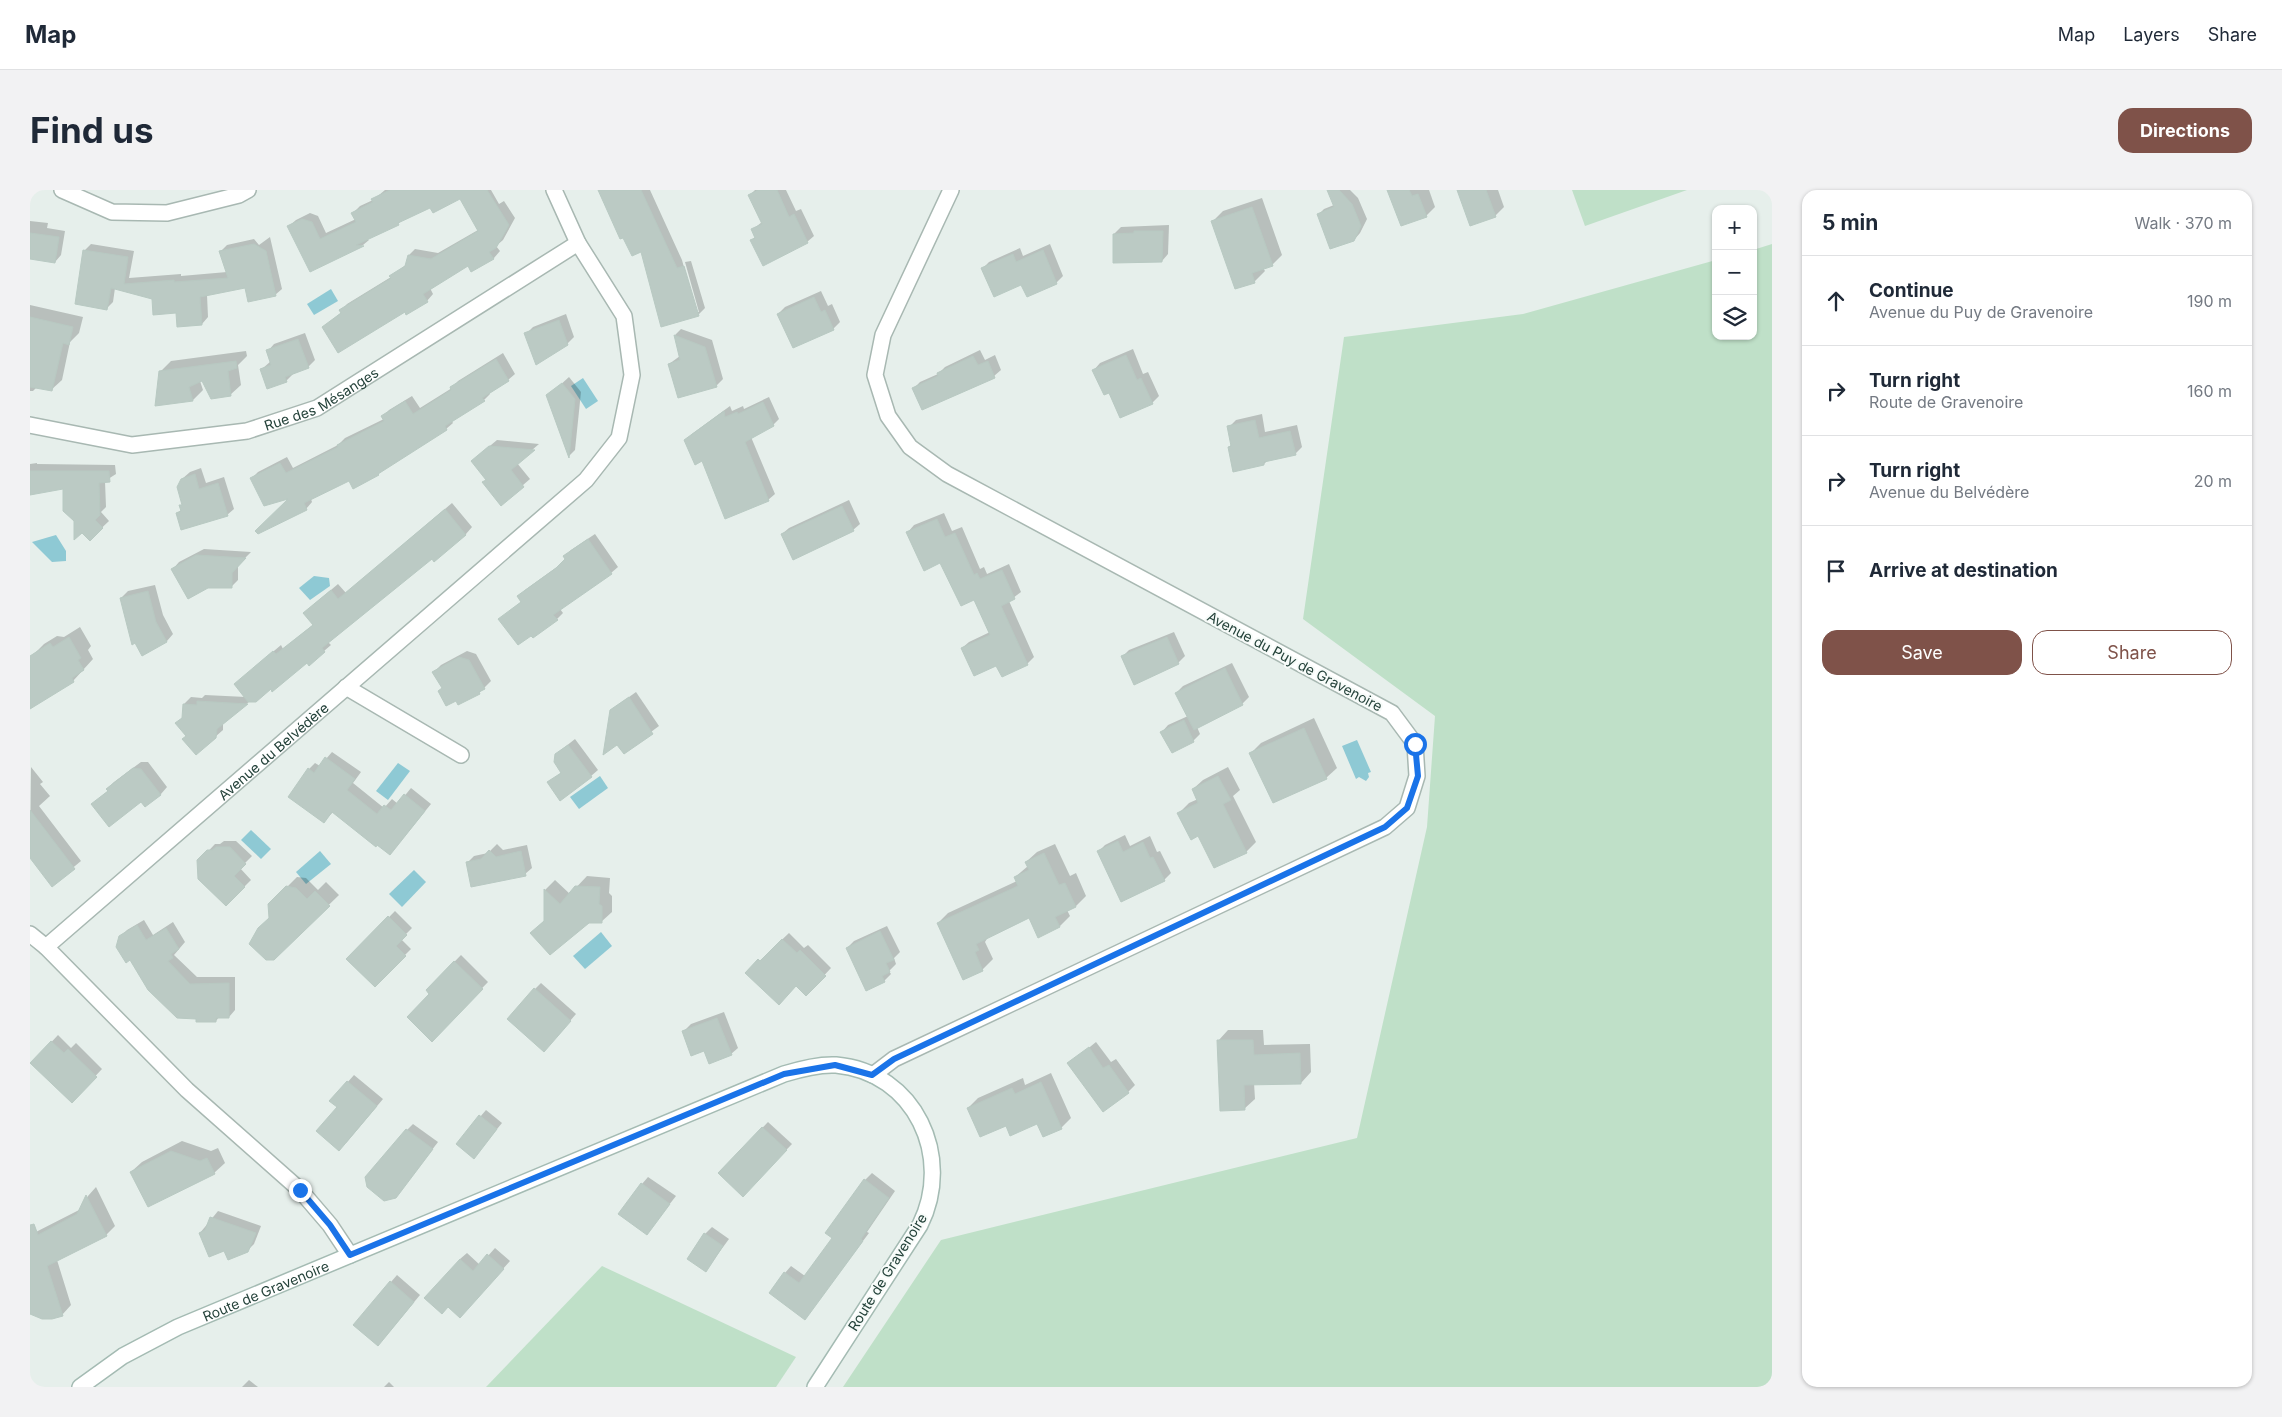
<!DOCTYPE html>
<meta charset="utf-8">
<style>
body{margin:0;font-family:Inter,sans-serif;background:#f2f2f3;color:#1f2937}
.controls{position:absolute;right:15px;top:15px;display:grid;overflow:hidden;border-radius:10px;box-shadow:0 1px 4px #0004}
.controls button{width:45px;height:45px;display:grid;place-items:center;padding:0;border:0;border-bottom:1px solid #e0e1e3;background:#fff;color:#1f2937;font:25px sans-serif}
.stop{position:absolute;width:15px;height:15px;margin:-11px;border:4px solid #1a73e8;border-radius:50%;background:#fff}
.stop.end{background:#1a73e8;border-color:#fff;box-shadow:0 1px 5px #0008}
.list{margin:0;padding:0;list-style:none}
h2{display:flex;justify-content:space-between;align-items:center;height:65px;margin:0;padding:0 20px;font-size:21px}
h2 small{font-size:16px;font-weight:400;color:#747a83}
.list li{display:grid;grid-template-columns:32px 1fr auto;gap:15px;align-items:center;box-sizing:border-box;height:90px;padding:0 20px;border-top:1px solid #e0e1e3}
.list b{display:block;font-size:19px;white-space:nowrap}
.list p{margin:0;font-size:16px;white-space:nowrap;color:#747a83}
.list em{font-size:16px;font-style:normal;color:#747a83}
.actions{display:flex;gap:10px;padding:15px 20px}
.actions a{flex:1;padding:11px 0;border:1px solid #7f5249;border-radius:15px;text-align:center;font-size:18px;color:#7f5249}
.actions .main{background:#7f5249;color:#fff}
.icon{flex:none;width:28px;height:28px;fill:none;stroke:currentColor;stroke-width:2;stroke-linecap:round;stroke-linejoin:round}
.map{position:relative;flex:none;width:1742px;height:1197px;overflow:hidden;border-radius:15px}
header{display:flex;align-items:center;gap:30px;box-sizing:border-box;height:70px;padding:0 25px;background:#fff;border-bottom:1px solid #e0e1e3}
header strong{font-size:24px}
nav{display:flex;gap:28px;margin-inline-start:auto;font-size:18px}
.intro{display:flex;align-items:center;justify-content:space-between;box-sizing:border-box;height:120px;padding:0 30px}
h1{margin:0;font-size:35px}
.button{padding:12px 22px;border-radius:15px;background:#7f5249;color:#fff;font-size:18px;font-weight:700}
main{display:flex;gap:30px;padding:0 30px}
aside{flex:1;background:#fff;border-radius:15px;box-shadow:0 1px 4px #0004}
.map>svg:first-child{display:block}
</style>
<header>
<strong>Map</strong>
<nav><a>Map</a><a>Layers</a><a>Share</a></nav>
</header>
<div class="intro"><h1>Find us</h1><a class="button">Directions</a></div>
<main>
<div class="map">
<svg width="1742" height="1197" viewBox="0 0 1742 1197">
<rect width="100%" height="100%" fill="#e6efeb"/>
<g fill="#bfe0c8">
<path d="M1542,0H1657L1555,36Z"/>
<path d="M1742,54V1197H813L911,1050L1327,948L1397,637L1405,526L1273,429L1314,147L1493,124L1686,70V146H1723V60Z"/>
<path d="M572,1076L766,1167L746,1197H456Z"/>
</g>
<g fill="#8ec9d4">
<path d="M301,99L308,111L284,125L277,114Z"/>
<path d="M553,188L568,211L556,219L541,196Z"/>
<path d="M26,345L36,361V371L22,372L2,352Z"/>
<path d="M284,386L299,388L300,396L280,410L269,398Z"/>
<path d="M1327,550L1341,582L1338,583L1339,587L1336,591L1329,587L1326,589L1312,556Z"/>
<path d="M368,573L380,581L358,610L346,601Z"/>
<path d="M570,586L578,598L549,619L540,607Z"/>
<path d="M221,640L241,659L231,669L211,650Z"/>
<path d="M290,661L301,674L276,694L266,682Z"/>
<path d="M384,680L396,692L372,717L359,704Z"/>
<path d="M571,742L582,756L555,779L543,766Z"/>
</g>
<g fill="#0003">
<path d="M355,0H461L469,14L474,11L485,28L473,50L466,56L470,61L464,68L441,80L438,75L400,98L403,104L397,111L375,120L294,137L312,122L311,121L317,114L361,87L377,74L379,65L385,59L408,63L448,40L431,8L401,16L373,29L368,34L336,49L339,50L333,55L281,80L259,36L266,30L280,23L288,26L296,43L326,29L323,23L330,16L343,10Z"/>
<path d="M569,0H620L652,70L666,122H669L655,72L661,71L675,118L668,125L612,61Z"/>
<path d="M725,0H756L766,21L771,19L784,46L777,52L722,50L726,46L722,40L732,32L720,5Z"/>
<path d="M1299,0H1320L1328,8L1337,29L1330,43L1324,50L1288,25L1294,19L1304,15Z"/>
<path d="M1359,0H1399L1405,17L1396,26Z"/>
<path d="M1429,0H1468L1474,17L1465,26Z"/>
<path d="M1232,8L1252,65L1242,75L1233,78L1235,81L1224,92L1183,31L1193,21Z"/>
<path d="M0,31L18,33L17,38L35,41L31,65L25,72L0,68Z"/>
<path d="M1139,35L1138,64L1132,71L1084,44L1091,37Z"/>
<path d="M240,47L252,99L245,105L216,96L177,105L178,127L172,134L123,108L85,98L83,112L77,118L54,61L61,54L104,61L99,88L151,84V86L197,82L190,62L197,55L224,49L229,55Z"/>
<path d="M1020,54L1033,86L1026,93H992L953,78L959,72L990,58L993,66Z"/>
<path d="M791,101L798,116L802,114L810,132L803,139L748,124L755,117Z"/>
<path d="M0,115L53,127L49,143L40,152L32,190L21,200L7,197L3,201H0Z"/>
<path d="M536,124L544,147L537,154L496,144L503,137Z"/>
<path d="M651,139L682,150L693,189L686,196L639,174L650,166L645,145Z"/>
<path d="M275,143L285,170L278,177L263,184L256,191L232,179L241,171L238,161L244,154Z"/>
<path d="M1103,159L1113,184L1118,182L1129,206L1122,213L1080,202L1064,180L1070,173Z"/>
<path d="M950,160L955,170L965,165L971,180L964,186L883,199L890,192L908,184L915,177Z"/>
<path d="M216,161L217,166L208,175L211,195L200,205L173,190L170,191L173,200L163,210L131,181L141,171Z"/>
<path d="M473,163L485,184L478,190L459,202L460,204L454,210L421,230L423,233L416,239L354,278L348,284L320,289L281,309L282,312L276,319L262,306L222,288L228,282L257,267L263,278L308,255L315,248L354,229L353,227L359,220L382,206L390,218L422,198L428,191Z"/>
<path d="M539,187L551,202L545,260L539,266L518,206Z"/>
<path d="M739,207L749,229L743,235L721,247L745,304L738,310L662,244L700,216L702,221L713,216L714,219Z"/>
<path d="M1232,224L1235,242L1267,235L1272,257L1265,264L1239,269L1234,274L1199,257L1202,254L1199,237L1206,230Z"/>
<path d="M467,250L509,254L487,273L500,289L471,314L457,289L449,265Z"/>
<path d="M7,273V274L85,275L86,284L75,291L76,317L71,322L79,331L60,349L34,298L0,303V274Z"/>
<path d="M171,278L176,293L194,287L204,319L197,325L148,323L152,319L153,314L152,289L160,282Z"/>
<path d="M819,310L830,334L823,340L752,344L759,338Z"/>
<path d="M422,313L442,337L436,344L404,370L402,367L298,452L301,455L294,461L220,511L193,533V540L185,547L158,546L153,527L154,514L161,507L172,508L175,505L216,507L212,488L251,455L253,459L284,434L282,416L308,394L316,403Z"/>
<path d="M914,323L922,341L932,337L950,379L954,377L957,384L979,374L991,402L979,411L1004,467L997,474H967L932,458L939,452L960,442L944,409L911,372L878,342L884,335Z"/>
<path d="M565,344L588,377L581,383L530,419L533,423L527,429H470L492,411L495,400L534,372L536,369L535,366L541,360Z"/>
<path d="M174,359L221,362L208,375V390L201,397L143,379L149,372Z"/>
<path d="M125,395L133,425L143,444L137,451L113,464L91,408L98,401Z"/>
<path d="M50,437L61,456L58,460L63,469L43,491L0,517V470L3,465L14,454L27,446L34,447Z"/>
<path d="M1144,442L1155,466L1149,472L1104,493L1092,467L1099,460Z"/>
<path d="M437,461L446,464L461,491L449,503L413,497L404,482L411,475Z"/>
<path d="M1202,473L1219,507L1212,514L1167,537L1170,544L1163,551L1132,542L1138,535L1158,526L1146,503L1153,496Z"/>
<path d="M606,502L629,536L594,562L581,520Z"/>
<path d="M1284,528L1307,578L1296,588L1221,563L1231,553Z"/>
<path d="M545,549L568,580L561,586L519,593L532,582L526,564Z"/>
<path d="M302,562L331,582L323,593L354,618L362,609L368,614L381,598L401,614L360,664L303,622L294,631L279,579L285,573L290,576Z"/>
<path d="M111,572H118L137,597L131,604L115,615L111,610L63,614L79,600L77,599L84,592Z"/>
<path d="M1,577L13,592L10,594L20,606L9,616L51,671L22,695L0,666Z"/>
<path d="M1198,577L1210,600L1203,606L1226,652L1216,662L1149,623L1159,613L1168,609L1163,599L1173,590Z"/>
<path d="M1095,645L1100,656L1120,646L1127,662L1130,661L1141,683L1134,690L1068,662L1075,655Z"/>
<path d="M194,651H206L222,666L210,678L221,690L196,715L169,671L185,654H190Z"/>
<path d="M467,654L473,660L497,655L502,678L495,684L437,673L444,666L458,663Z"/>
<path d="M1025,654L1040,686L1046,683L1056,706L1046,716L1037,720L1040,726L1030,736L1008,746L1000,727L958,747L955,752L963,769L952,780L908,733L918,723L987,691L985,687L998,676L996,672L1007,662Z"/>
<path d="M557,686L580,688L579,703L582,706V722L571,732H559L502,743L515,730V700L525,690L540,704Z"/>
<path d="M267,687L276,688L288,700L296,692L309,705L243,769L239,715Z"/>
<path d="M365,721L382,738L371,749L381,759L345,795L318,769Z"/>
<path d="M114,730L123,745L143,732L155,752L144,765L167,787H205V820L199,827H189L186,831L168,828L90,747L97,740Z"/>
<path d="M857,736L870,762L864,768L866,774L859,781L861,784L854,791L817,758L824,751Z"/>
<path d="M759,743L774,758L778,755L801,778L776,805L766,795L717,783Z"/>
<path d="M431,765L458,792L402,850L401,804L397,800Z"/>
<path d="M511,793L546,824L520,854L505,799Z"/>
<path d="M694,822L708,858L701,864L675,859L654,841L661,834Z"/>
<path d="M1198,840H1233L1234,855L1280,854L1281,882L1271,893H1224L1225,909L1214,919L1188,851Z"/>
<path d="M28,845L41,858L46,853L72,879L42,911L2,873Z"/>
<path d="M1066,852L1081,872L1086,869L1105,895L1098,902L1039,874Z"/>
<path d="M1021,883L1041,928L1031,938L1008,932L976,934L938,918L948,908L993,888L995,895Z"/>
<path d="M324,885L353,909L316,953L309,917L301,911Z"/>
<path d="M456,920L472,933L444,967L427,954Z"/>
<path d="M738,932L762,954L713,1005L689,983Z"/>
<path d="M383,934L408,952L366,1007L377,940Z"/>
<path d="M152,951L181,961L188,958L195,973L184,983L101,982L112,972Z"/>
<path d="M842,983L865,1001L837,1042L839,1043L775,1128L755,1083L761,1076L775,1086L804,1048L835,990Z"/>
<path d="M618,987L646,1006L617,1043L612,994Z"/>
<path d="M66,997L85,1036L76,1045L27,1070L41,1115L32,1125L0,1121V1045L51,1019L58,1006Z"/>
<path d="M188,1021L231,1036L224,1054L217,1061L195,1059L170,1043Z"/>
<path d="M682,1037L699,1049L676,1080L675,1044Z"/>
<path d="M465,1058L480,1071L437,1119L430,1069L437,1063L450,1075Z"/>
<path d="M367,1085L390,1105L355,1147L361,1092Z"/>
<path d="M219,1190L228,1197H212Z"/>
<path d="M359,1192L364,1197H354Z"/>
</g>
<g fill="#bbcac4" stroke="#b8c9c2">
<path d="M360,0H457L479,35L466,58L459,62L464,69L441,82L438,76L393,104L398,112L376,125L375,122L308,163L292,137L311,123L309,120L361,88L359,86L375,76L378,65L401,69L448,41L430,9L403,23L400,18L368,33L369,35L326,55L334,56L280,82L257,36L272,29L282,32L290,49L326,32L321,23L343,12L341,9Z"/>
<path d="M568,0H611L647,78L654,76L669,126L631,137L611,62L602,66L593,48L590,49Z"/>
<path d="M728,0H747L759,27L764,24L778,53L733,76L720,50L725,48L721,39L732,34L718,5Z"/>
<path d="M1297,0H1309L1322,14L1331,36L1324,51L1300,59L1287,24L1304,17Z"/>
<path d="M1357,0H1379L1382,6L1388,4L1397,27L1371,36Z"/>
<path d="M1427,0H1456L1466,27L1440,36Z"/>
<path d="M1222,17L1243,76L1222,83L1225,93L1205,99L1181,31Z"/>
<path d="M1104,41H1133L1132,72L1083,73V44L1104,43Z"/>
<path d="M0,43L29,47L25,73L0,69Z"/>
<path d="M224,54L236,61L246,106L218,112L215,98L170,107L172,135L147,137L146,123L123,125L122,109L81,98L77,120L45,114L53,60L98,67L94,94L144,90V92L198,88L189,61Z"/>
<path d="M1013,60L1027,94L997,107L991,95L964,107L951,78L983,64L986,72Z"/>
<path d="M784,107L791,122L795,120L804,140L763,158L747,124Z"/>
<path d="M0,127L43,137L39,155L33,153L22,201L0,197Z"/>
<path d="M529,130L538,155L506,175L494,143Z"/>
<path d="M644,145L675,157L687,197L648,208L638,174L650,170Z"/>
<path d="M268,149L279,178L255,187L257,192L237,199L230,179L241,175L236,160Z"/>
<path d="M1096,165L1107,190L1111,188L1123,214L1090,228L1079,203L1074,205L1062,180Z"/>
<path d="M943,166L948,175L958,171L965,188L892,220L882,198L908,186L907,183Z"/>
<path d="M466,169L479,191L452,208L455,211L415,236L417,240L348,284L349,285L323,299L319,291L274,313L277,320L228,344L225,341L258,309L234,316L220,288L250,273L256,283L308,257L307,255L354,231L351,226L375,211L383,224L421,200L420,197Z"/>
<path d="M206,171L207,178L198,181L201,206L181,209L172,191L159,197L163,211L125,216L129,181Z"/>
<path d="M532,193L545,209L539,268L516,205Z"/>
<path d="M733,212L744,236L715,252L739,311L695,329L672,271L665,275L654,250L694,221L695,227L707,222L708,224Z"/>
<path d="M1225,230L1229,248L1260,241L1266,265L1234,272V275L1203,282L1198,257L1201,256L1197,236Z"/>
<path d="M459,256L505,260L481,280L494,297L471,316L452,292L456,290L441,271Z"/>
<path d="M0,281H79L80,292L69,293L70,325L65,330L73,338L60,351L52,343L44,350V331L33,321V299L0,305Z"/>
<path d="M165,284L169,299L188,293L198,326L151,340L146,323L151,321L149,315H152L147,297L151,289Z"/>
<path d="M812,316L824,341L763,370L751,344Z"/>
<path d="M415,319L436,345L404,372L402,369L292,458L295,462L279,476L277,473L242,502L241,499L226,512H218L204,494L243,461L246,464L283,435L273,423L301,400L308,409Z"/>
<path d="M907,329L915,347L925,343L944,385L947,383L950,389L972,380L985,409L971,416L998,475L972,487L966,476L944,486L931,458L960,445L944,410L931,416L910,373L894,381L876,342Z"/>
<path d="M558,349L582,384L523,425L528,430L503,448L501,446L488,455L468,429L491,412L487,406L526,378L535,369L533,366Z"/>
<path d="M166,365L216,368L202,383V398H178L158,409L141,379Z"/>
<path d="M118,401L126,432L137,452L112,466L105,453L102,455L90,408Z"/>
<path d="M39,447L51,468L48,470L54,480L42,488L44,492L0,519V466L20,453L23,457Z"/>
<path d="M1137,447L1149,474L1104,495L1091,466Z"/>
<path d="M429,467L439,470L455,499L449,502L450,504L428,515L426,511L416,516L408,501L412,498L402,482Z"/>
<path d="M1195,478L1213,515L1164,540L1145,503Z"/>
<path d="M599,507L623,544L594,564L587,555L573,565L580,520Z"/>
<path d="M167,511L218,514L187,539L186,548L166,565L152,549L156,546L145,533L152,528L153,514L167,515Z"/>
<path d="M1154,530L1164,552L1142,563L1130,542Z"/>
<path d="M1274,538L1297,589L1243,613L1219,563Z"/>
<path d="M538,555L562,587L530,611L517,592L531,583L524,572L525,564Z"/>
<path d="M295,567L325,589L317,600L347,624L354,615L361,620L374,604L395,621L360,665L347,655L346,657L302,622L294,633L258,607L278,578L284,583Z"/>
<path d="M103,578L111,579L131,605L115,617L111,612L79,637L61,614L78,601L76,599Z"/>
<path d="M1188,586L1201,610L1193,614L1217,663L1184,678L1168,646L1161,650L1147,623L1168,613L1162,599Z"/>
<path d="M0,620L45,679L22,697L0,668Z"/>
<path d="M1088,651L1093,662L1113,652L1120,668L1123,667L1135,691L1091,712L1067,661Z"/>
<path d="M186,657H200L216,674L204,686L215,697L196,716L168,689L167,670L177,660H182Z"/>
<path d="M459,660L466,667L491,661L496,686L441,697L436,672L451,669Z"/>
<path d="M1014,663L1029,695L1035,693L1046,717L1025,727L1030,737L1008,748L999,728L946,754L949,760L945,762L953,781L933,790L907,733L988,696L984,687L999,680L995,672Z"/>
<path d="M256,696L266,698L277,709L285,701L300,716L244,770H236L219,754L228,738L239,728L238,714Z"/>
<path d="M545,696L570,697L569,714L572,716V733H559L520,765L500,743L514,731V699L530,714Z"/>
<path d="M358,726L377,745L366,756L376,766L345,797L316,769Z"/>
<path d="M107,735L116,750L136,738L149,759L141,764L143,768L138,771L160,794L199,793V828H186V832H166V829L147,828L118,800L100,770L96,773L86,757L89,746Z"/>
<path d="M850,741L864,770L856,773L860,782L852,786L855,792L836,801L816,758Z"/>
<path d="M752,749L767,763L770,760L796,786L776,806L766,796L749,815L715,783L728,769L730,771Z"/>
<path d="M424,771L453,799L402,852L377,827L399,804L396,800Z"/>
<path d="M504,798L541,831L514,862L477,829Z"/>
<path d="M687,828L702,865L679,874L674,861L661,866L652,841Z"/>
<path d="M1187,850H1223L1224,865L1270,863L1271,894L1214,895L1215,920L1190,921Z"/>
<path d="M21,851L34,863L38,859L67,887L42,913L0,873Z"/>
<path d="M1059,857L1073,878L1079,875L1099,903L1073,922L1037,873Z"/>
<path d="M317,891L347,916L309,961L286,941L307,917L299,911Z"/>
<path d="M1011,892L1032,939L1013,947L1007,934L980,946L976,936L950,947L937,918L982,898L985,904Z"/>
<path d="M449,925L467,939L444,969L426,954Z"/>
<path d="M732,937L757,960L713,1007L688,983Z"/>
<path d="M376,939L403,959L366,1008L354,1011L337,997L335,987Z"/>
<path d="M141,961L170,971L177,968L185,984L118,1017L100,982Z"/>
<path d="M834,989L859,1008L831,1049L833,1051L775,1130L739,1103L754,1082L769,1093L802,1048L795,1043Z"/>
<path d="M611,993L640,1014L617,1045L588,1024Z"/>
<path d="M56,1005L77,1046L17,1076L33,1126L22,1129H12L0,1124V1035L4,1034L8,1045L47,1024Z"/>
<path d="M180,1027L226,1043L218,1062L198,1070L194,1061L179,1067L169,1043L175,1040Z"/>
<path d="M674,1043L693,1056L676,1082L657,1069Z"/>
<path d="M457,1064L474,1079L430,1128L418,1117L412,1124L394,1108L430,1069L443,1081Z"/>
<path d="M360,1091L384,1112L348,1156L323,1135Z"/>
</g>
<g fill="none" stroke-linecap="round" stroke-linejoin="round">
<g stroke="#a8b8b2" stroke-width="18">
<g id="street">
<path d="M32,0L82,22L137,23L209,5L218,0"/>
<path id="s1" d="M0,235L102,255L217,241L287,218L548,53"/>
<path d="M316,497L431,565"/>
<path d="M0,744L16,757L157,900L270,1000L300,1035L320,1065"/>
<path id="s2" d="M16,757L556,290L589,248L602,185L594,126L548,53L524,0"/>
<path d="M843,885L864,869L1355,637L1377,618L1387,586L1385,554L1362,523L917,284L880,257L858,226L845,185L853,145L921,0"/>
</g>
</g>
<g stroke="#a4bbb3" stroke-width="18">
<g id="secondary">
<path id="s3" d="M50,1197L93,1166L148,1137L754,884C770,879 789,874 806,875C885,882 924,967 890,1035L785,1197"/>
</g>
</g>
<use href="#street" stroke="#fff" stroke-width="15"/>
<use href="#secondary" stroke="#fff" stroke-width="15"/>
</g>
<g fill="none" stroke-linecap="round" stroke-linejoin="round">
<path stroke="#1a73e8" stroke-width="6" d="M270,1000L300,1035L320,1065L754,884L805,875L842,885L864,869L1355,637L1377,618L1388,586L1385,554"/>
</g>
<g text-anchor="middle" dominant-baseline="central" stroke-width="4" stroke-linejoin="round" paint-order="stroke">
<g font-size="14" fill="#24423a" stroke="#f7fbf9">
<text stroke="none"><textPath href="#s1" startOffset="301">Rue des Mésanges</textPath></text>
<text transform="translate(1265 471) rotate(28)">Avenue du Puy de Gravenoire</text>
<text stroke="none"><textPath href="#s2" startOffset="300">Avenue du Belvédère</textPath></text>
<text transform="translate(857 1082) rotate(-58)">Route de Gravenoire</text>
<text stroke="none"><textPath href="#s3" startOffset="210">Route de Gravenoire</textPath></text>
</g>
</g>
</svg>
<div class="controls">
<button>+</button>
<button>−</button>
<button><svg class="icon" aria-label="layers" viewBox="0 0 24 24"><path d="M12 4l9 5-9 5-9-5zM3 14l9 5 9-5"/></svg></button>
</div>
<div class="stop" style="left:1385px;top:554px"></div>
<div class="stop end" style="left:270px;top:1000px"></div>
</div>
<aside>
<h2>5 min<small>Walk · 370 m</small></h2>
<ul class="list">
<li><svg class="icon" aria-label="ahead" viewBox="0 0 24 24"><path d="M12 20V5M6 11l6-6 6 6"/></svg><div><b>Continue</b><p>Avenue du Puy de Gravenoire</p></div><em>190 m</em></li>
<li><svg class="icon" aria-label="right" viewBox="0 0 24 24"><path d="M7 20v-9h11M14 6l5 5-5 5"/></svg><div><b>Turn right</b><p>Route de Gravenoire</p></div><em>160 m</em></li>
<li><svg class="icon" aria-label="right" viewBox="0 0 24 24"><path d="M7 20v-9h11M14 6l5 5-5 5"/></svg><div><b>Turn right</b><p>Avenue du Belvédère</p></div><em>20 m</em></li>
<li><svg class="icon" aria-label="arrive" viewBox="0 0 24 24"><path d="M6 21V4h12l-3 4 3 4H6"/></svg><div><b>Arrive at destination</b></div></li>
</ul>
<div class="actions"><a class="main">Save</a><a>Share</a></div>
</aside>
</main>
